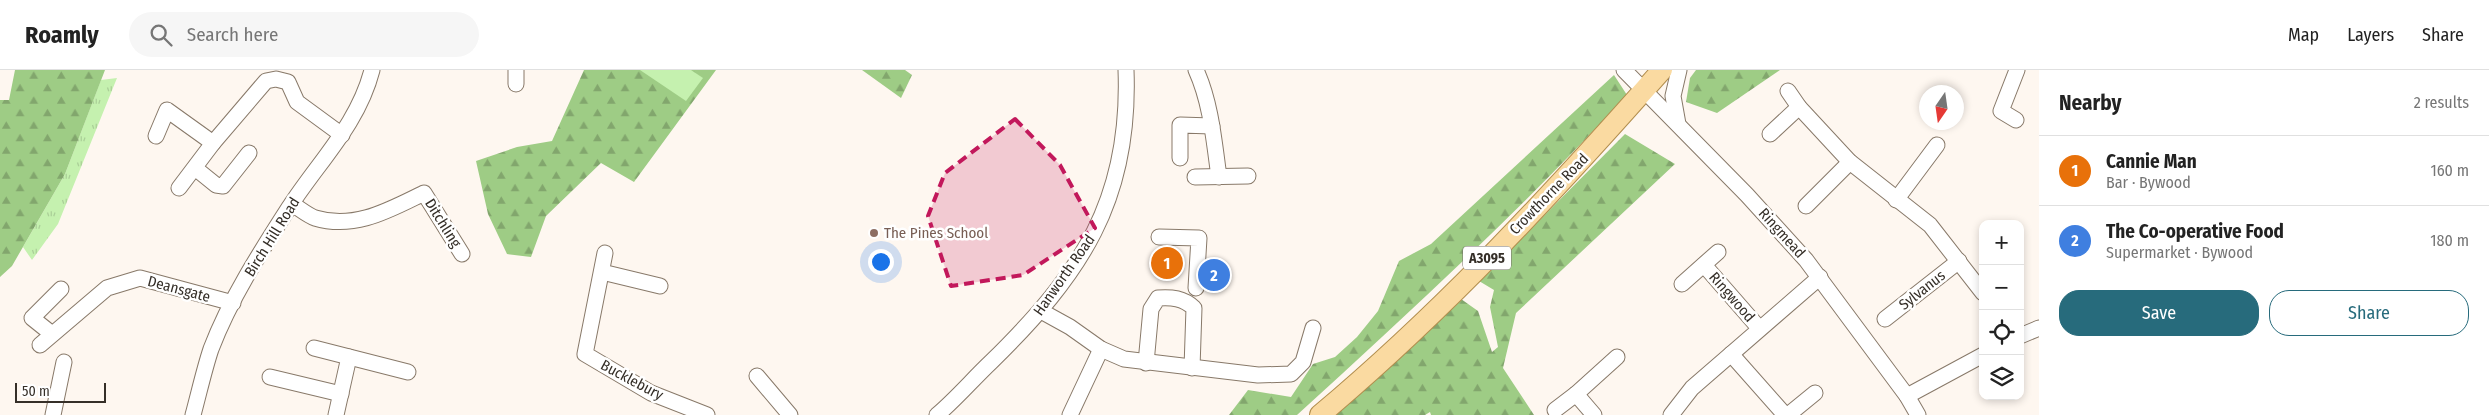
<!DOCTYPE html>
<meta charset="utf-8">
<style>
body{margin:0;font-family:"Fira Sans Condensed",sans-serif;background:#f6f6f6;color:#222}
.controls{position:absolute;right:15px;bottom:15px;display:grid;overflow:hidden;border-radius:10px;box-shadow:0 2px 8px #0003}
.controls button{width:45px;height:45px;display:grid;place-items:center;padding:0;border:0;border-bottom:1px solid #e0e0e0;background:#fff;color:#222;font:25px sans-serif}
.compass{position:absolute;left:1919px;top:15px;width:45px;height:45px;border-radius:50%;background:#fff;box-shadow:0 2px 8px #0003;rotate:193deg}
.scale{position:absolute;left:15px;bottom:12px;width:91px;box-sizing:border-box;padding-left:5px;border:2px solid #352f28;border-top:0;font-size:14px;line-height:18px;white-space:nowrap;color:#352f28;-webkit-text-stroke:4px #fff;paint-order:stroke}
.you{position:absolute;left:880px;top:191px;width:18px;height:18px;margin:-12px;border:4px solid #fff;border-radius:50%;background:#1a73e8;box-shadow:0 0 0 8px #1a73e833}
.badge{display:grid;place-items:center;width:32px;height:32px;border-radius:50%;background:#276b7c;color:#fff;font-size:16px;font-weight:700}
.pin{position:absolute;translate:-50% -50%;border:2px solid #fff;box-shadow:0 1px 5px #0006}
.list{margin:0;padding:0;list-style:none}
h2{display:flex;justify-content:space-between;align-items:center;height:65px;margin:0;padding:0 20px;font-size:21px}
h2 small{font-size:16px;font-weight:400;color:#767676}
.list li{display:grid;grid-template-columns:32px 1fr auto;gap:15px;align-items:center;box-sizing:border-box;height:70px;padding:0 20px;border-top:1px solid #e0e0e0}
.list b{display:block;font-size:19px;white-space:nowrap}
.list p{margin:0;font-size:16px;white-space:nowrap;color:#767676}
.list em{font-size:16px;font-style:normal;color:#767676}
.actions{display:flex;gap:10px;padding:15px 20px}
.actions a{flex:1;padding:11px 0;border:1px solid #276b7c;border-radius:20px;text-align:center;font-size:18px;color:#276b7c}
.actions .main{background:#276b7c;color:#fff}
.icon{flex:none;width:28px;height:28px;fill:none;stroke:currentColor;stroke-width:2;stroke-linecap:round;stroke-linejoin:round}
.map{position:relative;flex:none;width:2039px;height:345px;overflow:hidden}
header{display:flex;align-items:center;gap:30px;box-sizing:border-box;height:70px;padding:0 25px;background:#fff;border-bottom:1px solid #e0e0e0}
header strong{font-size:24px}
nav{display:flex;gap:28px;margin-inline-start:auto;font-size:18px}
.search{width:350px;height:45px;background:#f6f6f6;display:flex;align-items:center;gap:12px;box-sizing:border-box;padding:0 18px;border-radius:28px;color:#767676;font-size:19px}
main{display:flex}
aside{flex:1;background:#fff}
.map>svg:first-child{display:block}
</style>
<header>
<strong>Roamly</strong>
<div class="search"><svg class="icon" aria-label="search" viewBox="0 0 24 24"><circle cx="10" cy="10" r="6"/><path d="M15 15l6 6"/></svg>Search here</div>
<nav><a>Map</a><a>Layers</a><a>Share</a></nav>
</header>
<main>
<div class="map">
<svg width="2039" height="345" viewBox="0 0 2039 345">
<defs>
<pattern id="grass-tufts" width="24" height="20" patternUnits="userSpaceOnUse" patternTransform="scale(1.25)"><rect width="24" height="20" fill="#c5f1af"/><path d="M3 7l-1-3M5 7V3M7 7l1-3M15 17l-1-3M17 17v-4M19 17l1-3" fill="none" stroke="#aacf97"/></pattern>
<pattern id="forest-firs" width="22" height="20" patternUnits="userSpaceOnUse" patternTransform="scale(1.25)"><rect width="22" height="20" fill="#9ecc85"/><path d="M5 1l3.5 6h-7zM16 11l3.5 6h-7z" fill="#82a66d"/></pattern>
</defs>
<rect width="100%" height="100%" fill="#fef7f0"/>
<path fill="url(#grass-tufts)" d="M117,8L58,154L32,190L23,177L65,104L101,10Z"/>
<g fill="url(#forest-firs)">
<path d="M15,0H105L65,104L12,196L0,207V30H9Z"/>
<path d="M584,0H716L634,112L601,93L546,146L531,187L507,184L488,144L476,91L517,77L552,71Z"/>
<path d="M862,0H905L912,5L901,28Z"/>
<path d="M1696,0H1780L1717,43L1686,32L1690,8Z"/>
<path d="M1614,5L1627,25C1522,139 1411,241 1297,345H1229L1248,320L1291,327L1313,294L1335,287L1357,267L1378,241L1399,191L1431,174Z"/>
<path d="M1625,64L1675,94L1516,243L1503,298L1534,345H1431L1430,342L1425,345H1331L1461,229L1478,241L1492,282L1498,277L1490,237L1494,220L1479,211Z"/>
</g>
<path fill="#c5f1af" d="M640,0H691L703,8L686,31Z"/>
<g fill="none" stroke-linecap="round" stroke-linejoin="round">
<g stroke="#887969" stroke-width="17">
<g id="minor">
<path d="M516,0V14"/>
<path d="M1196,0C1211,33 1214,71 1219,107"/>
<path d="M1624,0L1747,125L1806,190L1907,326L1918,345"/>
<path d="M1788,21L1799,37L1850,92L1930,155L1983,223"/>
<path d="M2016,50L2001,41L2017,0"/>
<path d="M1678,54L1673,26L1679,0"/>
<path d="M1770,64L1799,37"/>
<path d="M156,66L167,40L213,73"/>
<path d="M1180,88V55L1212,56"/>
<path d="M195,98L216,115L223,116L249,83"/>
<path d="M1195,107L1248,106"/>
<path d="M179,118L213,73L266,11L276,9L288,12L297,32L342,65"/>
<path d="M1896,130L1937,75"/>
<path d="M292,134C299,138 307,145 315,148C355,160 389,140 424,123L462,184"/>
<path d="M1806,136L1850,92"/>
<path d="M1159,167L1199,168L1196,218"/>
<path d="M605,183L585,284L651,323L707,345"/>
<path d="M1704,195L1759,258"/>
<path d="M602,202L660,216"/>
<path d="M1682,214L1718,182"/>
<path d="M1041,241L1070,257L1101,279L1124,289L1258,305L1291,304L1303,292L1313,258"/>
<path d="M1885,249L1959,191"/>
<path d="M52,264L32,248L61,219"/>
<path d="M2020,266L2039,258"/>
<path d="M40,275L107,218L140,208L233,233"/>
<path d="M314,278L408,302"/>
<path d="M1731,284L1785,345"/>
<path d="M1146,293L1151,239L1158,228C1172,227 1183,228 1194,238L1192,298"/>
<path d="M757,306L790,345"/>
<path d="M270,307L341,324"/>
<path d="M1576,324L1594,345"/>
<path d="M1907,326L1983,285"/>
<path d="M1555,340L1576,324L1617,287"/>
<path d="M53,345L64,292"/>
<path d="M193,345C199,323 204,300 211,279C230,229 261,181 290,136C320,90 358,54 372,0"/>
<path d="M336,345L349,287"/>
<path d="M937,345C956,329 973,309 991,292C1081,204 1131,130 1126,0"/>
<path d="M1070,345L1101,279"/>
<path d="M1671,345L1692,318L1820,207"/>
<path d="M1788,345L1815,323"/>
</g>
</g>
<g stroke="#b28e4e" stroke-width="22">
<path id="major" d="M1320,345C1444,241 1555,121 1662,0"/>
</g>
<use href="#minor" stroke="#fff" stroke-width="15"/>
<use href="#major" stroke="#fadaa1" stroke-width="20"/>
</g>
<path fill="#c2185b" fill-opacity="0.2" stroke="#c2185b" stroke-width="4" stroke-dasharray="10 6" stroke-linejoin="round" d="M1015,49L1060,95L1095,158L1023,205L951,216L928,146L945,103Z"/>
<circle fill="#8d6e63" stroke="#fff" stroke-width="2" cx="874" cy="163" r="5"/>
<g text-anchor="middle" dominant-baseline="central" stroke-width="5" stroke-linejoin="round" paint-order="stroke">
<rect fill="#fff" stroke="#726d68" stroke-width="1" x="1463" y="176.5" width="48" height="23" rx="4"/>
<g font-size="14" font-weight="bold" fill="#352f28">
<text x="1487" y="188">A3095</text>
</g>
<g font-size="15" fill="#352f28" stroke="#fff">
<text transform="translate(1549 124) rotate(-46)">Crowthorne Road</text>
<text transform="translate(443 153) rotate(58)">Ditchling</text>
<text transform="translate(1782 163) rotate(48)">Ringmead</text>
<text transform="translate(272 167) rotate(-58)">Birch Hill Road</text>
<text transform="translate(1064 205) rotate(-55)">Hanworth Road</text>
<text transform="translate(179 219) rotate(15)">Deansgate</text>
<text transform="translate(1922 220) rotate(-38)">Sylvanus</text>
<text transform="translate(1732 227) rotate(49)">Ringwood</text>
<text transform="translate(632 310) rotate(28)">Bucklebury</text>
</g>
<g font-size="15" fill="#785e54" stroke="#fff" text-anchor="start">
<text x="884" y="163">The Pines School</text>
</g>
</g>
</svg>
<div class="controls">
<button>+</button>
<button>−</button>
<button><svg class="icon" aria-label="locate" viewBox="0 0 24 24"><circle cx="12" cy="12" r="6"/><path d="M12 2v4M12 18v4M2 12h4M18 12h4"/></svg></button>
<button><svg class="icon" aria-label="layers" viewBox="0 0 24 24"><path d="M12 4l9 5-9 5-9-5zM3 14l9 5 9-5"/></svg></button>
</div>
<svg class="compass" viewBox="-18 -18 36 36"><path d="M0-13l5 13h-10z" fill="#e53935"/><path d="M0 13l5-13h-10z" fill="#767676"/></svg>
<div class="scale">50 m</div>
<div class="you"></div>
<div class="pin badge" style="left:1167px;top:193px;background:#e8710a">1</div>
<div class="pin badge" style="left:1214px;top:205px;background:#3f7fe0">2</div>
</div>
<aside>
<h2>Nearby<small>2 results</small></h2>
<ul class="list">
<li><span class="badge" style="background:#e8710a">1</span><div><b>Cannie Man</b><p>Bar · Bywood</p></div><em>160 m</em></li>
<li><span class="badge" style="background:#3f7fe0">2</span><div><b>The Co-operative Food</b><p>Supermarket · Bywood</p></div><em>180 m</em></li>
</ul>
<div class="actions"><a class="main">Save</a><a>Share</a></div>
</aside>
</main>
